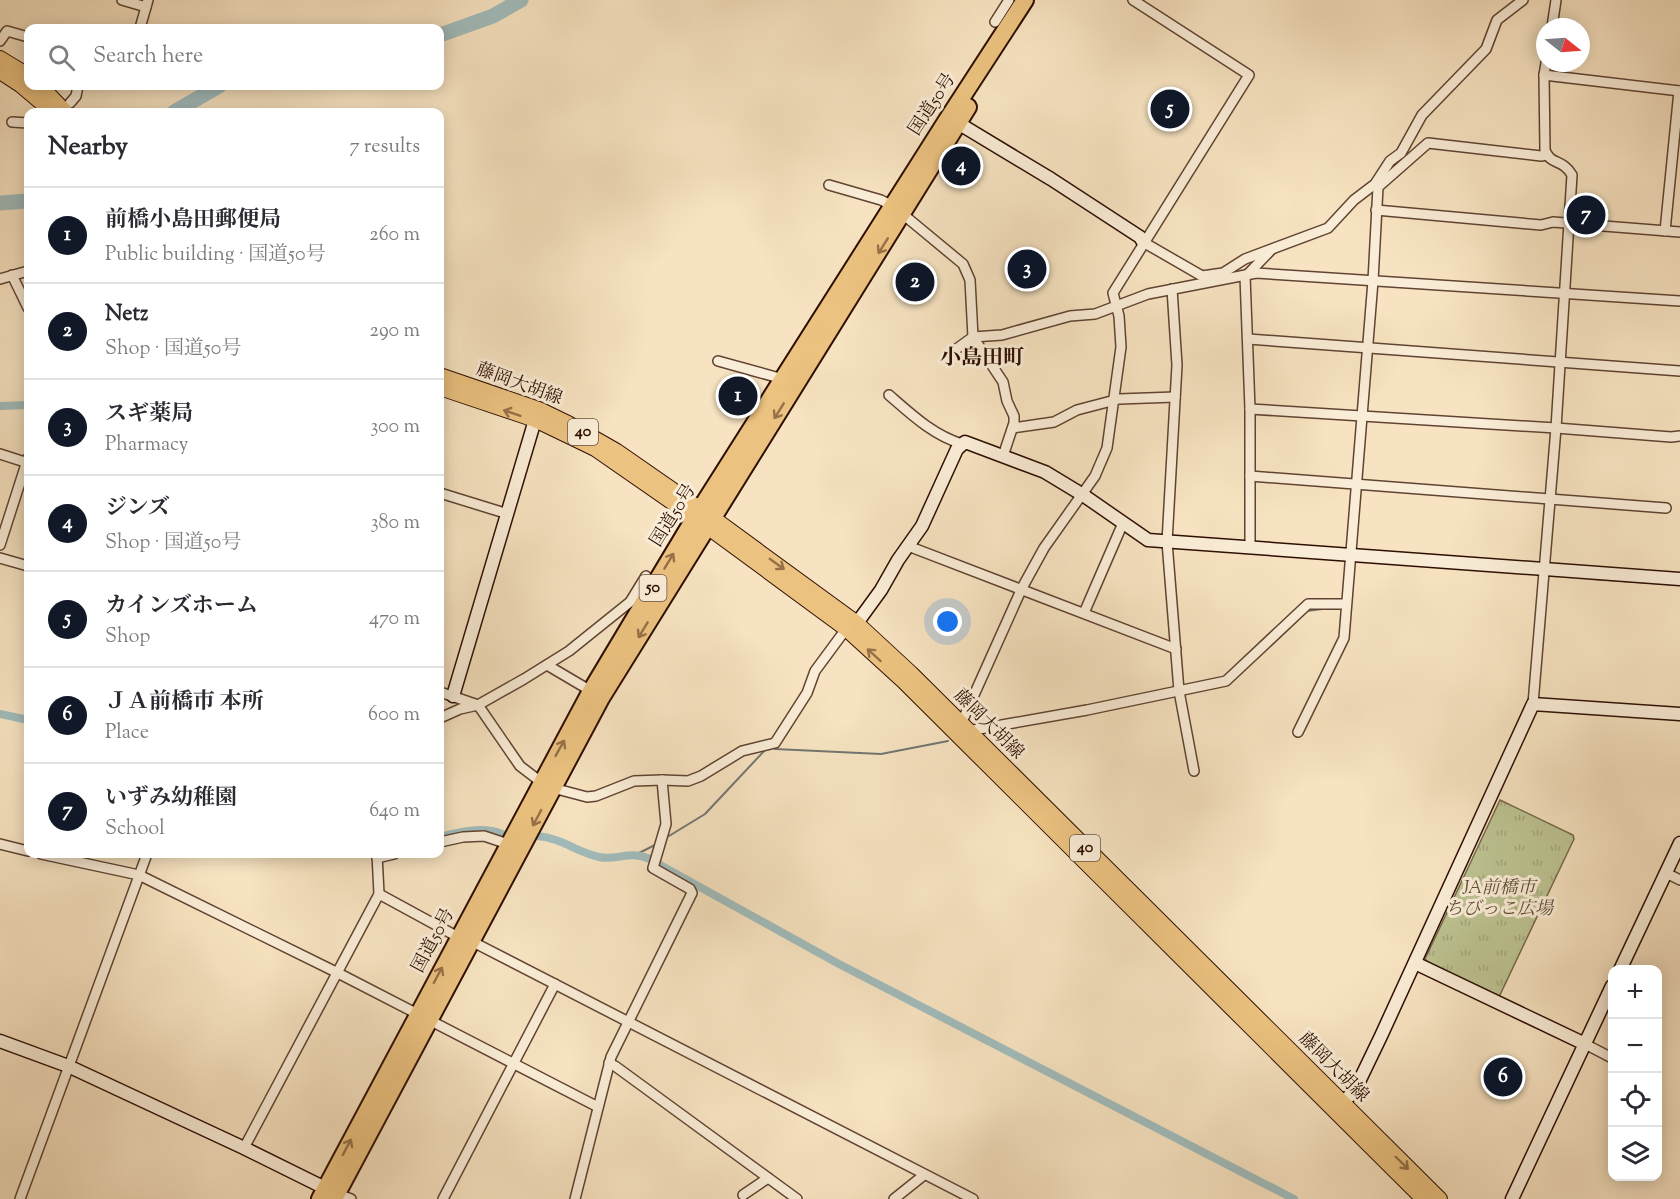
<!DOCTYPE html>
<meta charset="utf-8">
<style>
body{margin:0;font-family:"Sorts Mill Goudy","Noto Serif JP",serif;background:#f2f2f3;color:#2b2b33}
.controls{position:absolute;right:18px;bottom:18px;display:grid;overflow:hidden;border-radius:12px;box-shadow:0 3px 15px #0003}
.controls button{width:54px;height:54px;display:grid;place-items:center;padding:0;border:0;border-bottom:2px solid #e1e1e2;background:#fff;color:#2b2b33;font:30px sans-serif}
.compass{position:absolute;left:1536px;top:18px;width:54px;height:54px;border-radius:50%;background:#fff;box-shadow:0 3px 15px #0003;rotate:107deg}
.you{position:absolute;left:948px;top:622px;width:21px;height:21px;margin:-15px;border:4px solid #fff;border-radius:50%;background:#1a73e8;box-shadow:0 0 0 9px #1a73e833}
.badge{display:grid;place-items:center;width:39px;height:39px;border-radius:50%;background:#111827;color:#fff;font-size:20px;font-weight:700}
.pin{position:absolute;translate:-50% -50%;border:3px solid #fff;box-shadow:0 2px 6px #0006}
.list{margin:0;padding:0;list-style:none}
h2{display:flex;justify-content:space-between;align-items:center;height:78px;margin:0;padding:0 24px;font-size:26px}
h2 small{font-size:20px;font-weight:400;color:#7c7c81}
.list li{display:grid;grid-template-columns:39px 1fr auto;gap:18px;align-items:center;box-sizing:border-box;height:96px;padding:0 24px;border-top:2px solid #e1e1e2}
.list b{display:block;font-size:22px;white-space:nowrap}
.list p{margin:0;font-size:20px;white-space:nowrap;color:#7c7c81}
.list em{font-size:20px;font-style:normal;color:#7c7c81}
.icon{flex:none;width:33px;height:33px;fill:none;stroke:currentColor;stroke-width:2;stroke-linecap:round;stroke-linejoin:round}
.map{position:relative;flex:none;width:1680px;height:1199px;overflow:hidden}
.search{position:absolute;background:#fff;box-shadow:0 3px 15px #0003;left:24px;top:24px;width:420px;height:66px;display:flex;align-items:center;gap:15px;box-sizing:border-box;padding:0 21px;border-radius:12px;color:#7c7c81;font-size:22px}
.panel{position:absolute;background:#fff;box-shadow:0 3px 15px #0003;left:24px;top:108px;width:420px;height:750px;border-radius:12px}
.map>svg:first-child{display:block}
</style>
<div class="map">
<svg width="1680" height="1199" viewBox="0 0 1680 1199">
<defs>
<pattern id="park-tufts" width="24" height="20" patternUnits="userSpaceOnUse" patternTransform="scale(1.5)"><rect width="24" height="20" fill="#bdc392"/><path d="M3 7l-1-3M5 7V3M7 7l1-3M15 17l-1-3M17 17v-4M19 17l1-3" fill="none" stroke="#a3a67c"/></pattern>
</defs>
<rect width="100%" height="100%" fill="#f7e3c1"/>
<filter id="stains"><feTurbulence type="fractalNoise" baseFrequency=".00333" numOctaves="4"/><feColorMatrix values="0 0 0 0 .2 0 0 0 0 .09 0 0 0 0 .02 0 0 0 .5 -.17"/></filter>
<radialGradient id="worn" r=".72"><stop offset=".6" stop-color="#630" stop-opacity="0"/><stop offset="1" stop-color="#630" stop-opacity=".3"/></radialGradient>
<path fill="url(#park-tufts)" stroke="#75684a" stroke-width="1.5" d="M1500,800L1573,835L1574,839L1499,997L1428,962L1425,959Z"/>
<g fill="none" stroke-linecap="round" stroke-linejoin="round">
<g stroke="#737672" stroke-width="2">
<path d="M1593,579L1680,585"/>
<path d="M1307,611L1330,608"/>
<path d="M1228,685L1263,652"/>
<path d="M775,749L881,754L948,741"/>
<path d="M669,836L705,814L766,749"/>
<path d="M635,855L655,845"/>
</g>
<g stroke="#a1bcbc" stroke-width="8">
<path d="M0,406L28,405"/>
<path d="M0,714L28,720"/>
<path d="M537,836C562,838 576,852 599,857C617,861 629,850 650,859"/>
<path d="M440,837C460,832 482,826 502,834"/>
<path d="M660,865L839,964L1294,1199"/>
</g>
<g stroke="#a1bcbc" stroke-width="15">
<path d="M440,35L493,16L521,0"/>
<path d="M174,112L219,86"/>
<path d="M0,203L28,201"/>
</g>
<g stroke="#604332" stroke-width="12">
<g id="street">
<path d="M122,0L146,7"/>
<path d="M995,22L1009,0"/>
<path d="M1552,27L1556,0"/>
<path d="M140,28L148,0"/>
<path d="M0,41L7,31L28,37"/>
<path d="M1544,75L1680,91"/>
<path d="M70,103L76,96L78,86"/>
<path d="M12,122L28,123"/>
<path d="M829,185L881,200L893,206L963,264L970,280L973,337L1003,382L1007,401L1014,416V423L1003,456"/>
<path d="M1376,210L1541,225L1553,222L1680,232"/>
<path d="M1665,231L1679,91"/>
<path d="M1143,242L1202,276L1223,273L1245,259L1328,228L1354,200L1375,184L1390,161L1401,153L1422,115L1486,49L1497,20L1523,0"/>
<path d="M12,275L28,308"/>
<path d="M1247,275L1271,250"/>
<path d="M1245,276L1250,409V546"/>
<path d="M0,279L28,271"/>
<path d="M1172,289L1177,365L1167,542L1179,691L1194,771"/>
<path d="M1248,339L1680,371"/>
<path d="M955,350L973,337L1002,335L1070,316L1095,314L1148,294L1256,273L1680,301"/>
<path d="M718,361L783,379"/>
<path d="M889,395C912,415 933,435 962,444"/>
<path d="M1250,409L1556,428L1671,437L1680,436"/>
<path d="M1013,428L1054,422L1077,410L1119,399L1175,397"/>
<path d="M0,454L28,463"/>
<path d="M1250,476L1666,508"/>
<path d="M440,493L508,514"/>
<path d="M0,545L28,458"/>
<path d="M908,546L1176,649"/>
<path d="M0,558L28,566"/>
<path d="M1084,613L1123,523"/>
<path d="M547,665L591,691"/>
<path d="M440,692L478,705L520,766L541,782L553,788L587,797L596,796L634,781L662,780L666,824L653,868L690,889L692,893L611,1057L575,1199"/>
<path d="M1533,704L1556,428L1572,175C1562,158 1551,166 1545,150L1544,75L1546,63"/>
<path d="M440,718L460,709L478,705L524,679L569,651L630,602L646,576"/>
<path d="M961,724L1022,588L1044,548L1095,476L1107,448L1121,347L1119,316L1113,293L1249,75L1133,0"/>
<path d="M968,731L1087,710L1226,681L1308,604H1346"/>
<path d="M1298,732L1344,638L1373,281L1378,187L1428,143L1541,156L1546,155"/>
<path d="M662,780L688,781L701,776L742,751L775,743L807,693L815,671L846,629"/>
<path d="M440,842L463,837L484,836L508,844"/>
<path d="M0,844L28,851"/>
<path d="M41,854L139,875L336,972L598,1107"/>
<path d="M377,858L394,854"/>
<path d="M1666,873L1680,880"/>
<path d="M379,894L458,937"/>
<path d="M471,941L973,1199"/>
<path d="M1585,1044L1612,1058"/>
<path d="M609,1063L615,1066L797,1199"/>
<path d="M244,1148L379,894L377,854"/>
<path d="M337,1194L351,1199"/>
<path d="M743,1195L768,1178"/>
<path d="M20,1199L147,854"/>
<path d="M443,1199L555,984"/>
<path d="M894,1199L924,1175"/>
</g>
</g>
<g stroke="#2d0e03" stroke-width="15">
<g id="secondary">
<path d="M958,123L1051,179L1140,237L1143,242"/>
<path d="M848,628L857,623L881,590L898,560L922,526L957,449L965,442L1045,472L1083,495L1148,540L1680,579"/>
<path d="M453,696L535,420"/>
<path d="M1415,963L1585,1044"/>
<path d="M1620,970L1680,843"/>
<path d="M0,1041L68,1066L244,1148L333,1192"/>
<path d="M1338,1108L1355,1090L1381,1036L1533,704L1680,714"/>
<path d="M1512,1199L1612,986"/>
</g>
</g>
<g stroke="#2d0e03" stroke-width="16">
<g id="primary">
<path d="M0,58L28,75"/>
<path d="M0,72L20,85L52,112"/>
<path d="M41,86L66,112"/>
<path d="M440,375L539,409L568,423L617,451L712,517L857,623L911,673L1440,1199"/>
<path d="M440,388L535,420L595,449L706,526L846,629L903,681L1423,1199"/>
</g>
</g>
<g stroke="#2d0e03" stroke-width="20">
<g id="highway">
<path d="M320,1199L591,691L694,519L947,120L1025,0"/>
<path d="M334,1199L601,698L968,107"/>
</g>
</g>
<use href="#street" stroke="#faedd7" stroke-width="9"/>
<use href="#secondary" stroke="#faedd7" stroke-width="12"/>
<use href="#primary" stroke="#ecc280" stroke-width="14"/>
<use href="#highway" stroke="#ecc280" stroke-width="16"/>
</g>
<defs><path id="oneway-shaft" d="M-6 0H5M1.5-3L5.5 0L1.5 3" fill="none" stroke-width="1.6" stroke-linecap="round" stroke-linejoin="round" transform="scale(1.5)"/></defs>
<g stroke="#967148">
<use href="#oneway-shaft" transform="translate(883 246) rotate(122)"/>
<use href="#oneway-shaft" transform="translate(779 411) rotate(122)"/>
<use href="#oneway-shaft" transform="translate(512 413) rotate(-161)"/>
<use href="#oneway-shaft" transform="translate(669 561) rotate(-59)"/>
<use href="#oneway-shaft" transform="translate(777 564) rotate(36)"/>
<use href="#oneway-shaft" transform="translate(643 630) rotate(121)"/>
<use href="#oneway-shaft" transform="translate(874 655) rotate(-138)"/>
<use href="#oneway-shaft" transform="translate(560 748) rotate(-61)"/>
<use href="#oneway-shaft" transform="translate(537 818) rotate(118)"/>
<use href="#oneway-shaft" transform="translate(438 975) rotate(-62)"/>
<use href="#oneway-shaft" transform="translate(347 1147) rotate(-62)"/>
<use href="#oneway-shaft" transform="translate(1402 1163) rotate(44)"/>
</g>
<g text-anchor="middle" dominant-baseline="central" stroke-width="6" stroke-linejoin="round" paint-order="stroke">
<g fill="#faedd7" stroke="#6a5143" stroke-width="1.5">
<rect x="568" y="419" width="30" height="26" rx="4.5"/>
<rect x="639.5" y="575" width="27" height="26" rx="4.5"/>
<rect x="1070" y="835" width="30" height="26" rx="4.5"/>
</g>
<g font-size="16" font-weight="bold" fill="#2d0e03">
<text x="583" y="432">40</text>
<text x="653" y="588">50</text>
<text x="1085" y="848">40</text>
</g>
<g font-size="18" fill="#2d0e03" stroke="#faedd7">
<text transform="translate(933 105) rotate(-57)">国道50号</text>
<text transform="translate(519 385) rotate(20)">藤岡大胡線</text>
<text transform="translate(674 516) rotate(-58)">国道50号</text>
<text transform="translate(988 725) rotate(45)">藤岡大胡線</text>
<text transform="translate(434 941) rotate(-62)">国道50号</text>
<text transform="translate(1333 1068) rotate(45)">藤岡大胡線</text>
</g>
<g font-size="18" font-style="italic" fill="#5f4d35" stroke="#faedd7">
<text x="1499" y="889">JA前橋市<tspan x="1499" dy="21">ちびっこ広場</tspan></text>
</g>
<g font-size="21" font-weight="bold" fill="#2d0e03" stroke="#faedd7">
<text x="982" y="359">小島田町</text>
</g>
</g>
<rect width="100%" height="100%" filter="url(#stains)"/>
<rect width="100%" height="100%" fill="url(#worn)"/>
</svg>
<div class="controls">
<button>+</button>
<button>−</button>
<button><svg class="icon" aria-label="locate" viewBox="0 0 24 24"><circle cx="12" cy="12" r="6"/><path d="M12 2v4M12 18v4M2 12h4M18 12h4"/></svg></button>
<button><svg class="icon" aria-label="layers" viewBox="0 0 24 24"><path d="M12 4l9 5-9 5-9-5zM3 14l9 5 9-5"/></svg></button>
</div>
<svg class="compass" viewBox="-18 -18 36 36"><path d="M0-13l5 13h-10z" fill="#e53935"/><path d="M0 13l5-13h-10z" fill="#7c7c81"/></svg>
<div class="you"></div>
<div class="pin badge" style="left:738px;top:396px">1</div>
<div class="pin badge" style="left:915px;top:282px">2</div>
<div class="pin badge" style="left:1027px;top:269px">3</div>
<div class="pin badge" style="left:961px;top:166px">4</div>
<div class="pin badge" style="left:1170px;top:109px">5</div>
<div class="pin badge" style="left:1503px;top:1077px">6</div>
<div class="pin badge" style="left:1586px;top:215px">7</div>
<div class="search"><svg class="icon" aria-label="search" viewBox="0 0 24 24"><circle cx="10" cy="10" r="6"/><path d="M15 15l6 6"/></svg>Search here</div>
<section class="panel">
<h2>Nearby<small>7 results</small></h2>
<ul class="list">
<li><span class="badge">1</span><div><b>前橋小島田郵便局</b><p>Public building · 国道50号</p></div><em>260 m</em></li>
<li><span class="badge">2</span><div><b>Netz</b><p>Shop · 国道50号</p></div><em>290 m</em></li>
<li><span class="badge">3</span><div><b>スギ薬局</b><p>Pharmacy</p></div><em>300 m</em></li>
<li><span class="badge">4</span><div><b>ジンズ</b><p>Shop · 国道50号</p></div><em>380 m</em></li>
<li><span class="badge">5</span><div><b>カインズホーム</b><p>Shop</p></div><em>470 m</em></li>
<li><span class="badge">6</span><div><b>ＪＡ前橋市 本所</b><p>Place</p></div><em>600 m</em></li>
<li><span class="badge">7</span><div><b>いずみ幼稚園</b><p>School</p></div><em>640 m</em></li>
</ul>
</section>
</div>
